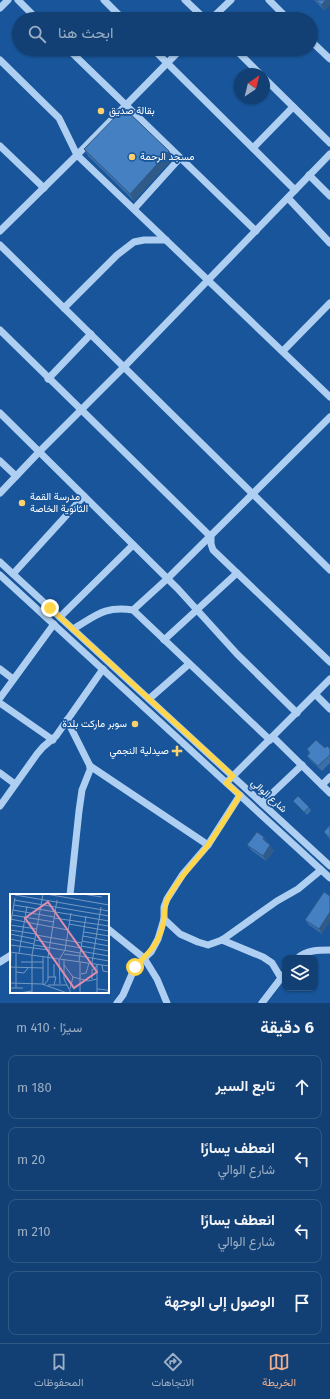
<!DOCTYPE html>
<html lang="ar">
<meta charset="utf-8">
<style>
body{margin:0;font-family:"Fira Sans",Vazirmatn,sans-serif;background:#1b4779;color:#f1f3f6;direction:rtl}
.controls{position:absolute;right:12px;bottom:12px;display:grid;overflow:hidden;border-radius:8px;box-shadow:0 1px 3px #0004}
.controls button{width:36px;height:36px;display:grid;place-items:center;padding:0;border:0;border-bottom:1px solid #315986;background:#124074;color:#f1f3f6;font:20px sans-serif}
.compass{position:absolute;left:234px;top:68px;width:36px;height:36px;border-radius:50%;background:#124074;box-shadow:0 1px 3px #0004;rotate:35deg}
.stop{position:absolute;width:12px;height:12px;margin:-9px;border:3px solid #ffd54a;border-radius:50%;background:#fff}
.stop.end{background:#ffd54a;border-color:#fff;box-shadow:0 1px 4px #0008}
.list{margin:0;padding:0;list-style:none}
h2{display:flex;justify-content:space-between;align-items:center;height:52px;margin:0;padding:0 16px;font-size:17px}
h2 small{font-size:13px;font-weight:400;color:#9cafc5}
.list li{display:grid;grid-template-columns:26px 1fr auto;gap:12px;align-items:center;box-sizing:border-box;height:64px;margin:0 8px 8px;padding:0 8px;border:1px solid #315986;border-radius:8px}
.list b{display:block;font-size:15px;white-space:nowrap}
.list p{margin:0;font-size:13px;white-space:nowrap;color:#9cafc5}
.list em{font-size:13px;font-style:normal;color:#9cafc5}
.icon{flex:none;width:22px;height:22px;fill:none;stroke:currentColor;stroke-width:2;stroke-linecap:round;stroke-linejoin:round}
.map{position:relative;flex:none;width:330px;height:1003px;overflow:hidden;direction:ltr}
.search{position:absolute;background:#124074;box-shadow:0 1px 3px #0004;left:12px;right:12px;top:12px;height:44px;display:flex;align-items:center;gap:10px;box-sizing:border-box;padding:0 14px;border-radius:22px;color:#9cafc5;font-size:15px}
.sheet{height:340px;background:#124074}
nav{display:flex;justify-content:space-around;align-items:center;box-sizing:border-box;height:56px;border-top:1px solid #315986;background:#124074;font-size:11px;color:#9cafc5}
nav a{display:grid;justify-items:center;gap:2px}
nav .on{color:#eead8d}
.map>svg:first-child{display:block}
</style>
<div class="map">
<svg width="330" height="1003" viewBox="0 0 330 1003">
<rect width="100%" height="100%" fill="#18559a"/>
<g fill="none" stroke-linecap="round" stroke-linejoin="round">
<g stroke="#aecff1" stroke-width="7">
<path d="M18,0L37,19"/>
<path d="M104,0L123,19"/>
<path d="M185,0L205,19"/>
<path d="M269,0L288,19"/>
<path d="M0,8L8,0"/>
<path d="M211,19L231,0"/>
<path d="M311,41L330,59"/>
<path d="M68,49L256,231"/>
<path d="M153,49L295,190"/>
<path d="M235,49L260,74"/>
<path d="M0,60L59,118L77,155L330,397"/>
<path d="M264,78L330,143"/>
<path d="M0,146L44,188"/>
<path d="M253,148L293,107"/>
<path d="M309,175L330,196"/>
<path d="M288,198L330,243"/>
<path d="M134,209L180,158"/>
<path d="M0,231L77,155L181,49"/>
<path d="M0,245L330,570"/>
<path d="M64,308L117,255L134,242L144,240H166"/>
<path d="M0,330L211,537V544L213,550L330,662"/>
<path d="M283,351L330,303"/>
<path d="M48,379L91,334"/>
<path d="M0,413L178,589L237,654L297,713"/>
<path d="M0,461L16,476"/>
<path d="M0,493L39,452L124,367L330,154"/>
<path d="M0,562L330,866"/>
<path d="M13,574L84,496"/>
<path d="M0,575L330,878"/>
<path d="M133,610L167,579L330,417"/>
<path d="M60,617L133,545"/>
<path d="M73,629C97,615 104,606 133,610L270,740"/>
<path d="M164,640L237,573"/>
<path d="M0,669L13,679"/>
<path d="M316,695L330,709"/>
<path d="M0,698L54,624"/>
<path d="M149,699L189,664"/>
<path d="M0,703L53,740"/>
<path d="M67,720L90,766V770L82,790L79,811L70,895"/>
<path d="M273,737L330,793"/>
<path d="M90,766L208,845"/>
<path d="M0,773L15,784"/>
<path d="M229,780L330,679"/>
<path d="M322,785L330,777"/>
<path d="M262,803L302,765"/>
<path d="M0,806L37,754L43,747L56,736L103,669"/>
<path d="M164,919L180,934L198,942L208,945L222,940L277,901L298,889L321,870"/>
<path d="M108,929L144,958L157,979L167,1003"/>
<path d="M222,940L263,957L272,963L281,978"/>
<path d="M298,958C306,950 319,950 330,950"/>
<path d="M0,962L11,955"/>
<path d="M117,1003L123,995L135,967L151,952L158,939L164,919V907L167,899L183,874L208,845L240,795"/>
<path d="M262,1003L285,973"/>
</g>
</g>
<g fill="#3b6fa7">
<path d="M314,0H330L325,11Z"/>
<path d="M84,149L169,151L173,158L134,201L88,156Z"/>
<path d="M325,748L330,749V763L322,771L311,761L307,756L309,754L307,749Z"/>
<path d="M293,801L309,807L311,811L307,815Z"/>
<path d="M330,825V840L324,832Z"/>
<path d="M268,842L267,843L274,851L266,861L251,850L247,845Z"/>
<path d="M330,896L322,934L309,925L305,920Z"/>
</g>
<g fill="#305a88">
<path d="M326,0H330V5L325,11L321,5Z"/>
<path d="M169,151L173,158L134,201L130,194Z"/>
<path d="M264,837L268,842L266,845L263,839Z"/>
<path d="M270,845L274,851L266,861L263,856Z"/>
<path d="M330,912V922L322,934L319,929Z"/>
</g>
<g fill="#4581c2" stroke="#305a88">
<path d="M316,0H326L321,5Z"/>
<path d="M124,108L169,151L130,194L84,149Z"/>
<path d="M316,740L325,748L327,746L330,749V755L318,766L307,756L310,753L307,749Z"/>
<path d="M298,796L309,807L304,812L293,801Z"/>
<path d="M330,825V838L324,832Z"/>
<path d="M257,832L264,837L263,839L270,845L263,856L247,845Z"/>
<path d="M324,892L330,896V912L319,929L305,920Z"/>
</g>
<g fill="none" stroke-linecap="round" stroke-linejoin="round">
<path stroke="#ffd54a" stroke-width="5" d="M50,608L233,776L226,783L240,795C229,813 218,832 205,849C192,865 178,879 168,898C164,905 165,911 164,919C160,943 151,950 135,967"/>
</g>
<g fill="#ffd06e" stroke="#18559a" stroke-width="1.5">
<circle cx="101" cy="111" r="4"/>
<circle cx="132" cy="157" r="4"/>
<circle cx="22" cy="503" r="4"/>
<circle cx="135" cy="724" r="4"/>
<path d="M175 745h4v4h4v4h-4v4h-4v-4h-4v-4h4z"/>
</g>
<g text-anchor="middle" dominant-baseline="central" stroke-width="3.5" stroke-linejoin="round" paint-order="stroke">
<g font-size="10" fill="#fff" stroke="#18559a" text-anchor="start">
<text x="109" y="111">بقالة صديق</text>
<text x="140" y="157">مسجد الرحمة</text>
<text x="30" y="497">مدرسة القمة<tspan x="30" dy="12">الثانوية الخاصة</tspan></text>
<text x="127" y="724" text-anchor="end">سوبر ماركت بلدة</text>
<text x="169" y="751" text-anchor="end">صيدلية النجمي</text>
</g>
<g font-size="10" fill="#fff" stroke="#18559a">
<text transform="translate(269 796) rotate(42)">شارع الوالي</text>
</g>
</g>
<g transform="translate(10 894)">
<rect width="99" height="99" fill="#18559a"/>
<path fill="none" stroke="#7499c2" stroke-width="1" d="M36,0L99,11M72,0L92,3M5,1L99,17M4,6L99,22M4,11L99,27M3,16L44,23M2,21L44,28M44,24L99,32M0,25L58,36M59,30L99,37M0,31L27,35M0,33L5,4M0,36L26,40M74,38L99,42M0,40L25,45M26,41L72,49M73,42L99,47M0,45L24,50M25,46L71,54M72,47L99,52M0,51L39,56M24,51L70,59M71,52L99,57M70,57L99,62M0,58L99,72M6,59V94M9,59L17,12M54,60L70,62M22,61L33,0M22,61V99M70,62L99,67M38,63L47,6M50,64L55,56L61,19M49,65L50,90M54,66V85L61,99M69,67L76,22M11,68H33M70,68V99M82,69L91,13M44,70V83M54,71L63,83L60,95M92,71L93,77L99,78M0,73L33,74M6,78L14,79L18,74M71,80L76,79L79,69M38,83H46L44,91M63,83L78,87L87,85M0,84L1,59M82,85V76L87,72M0,89L32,90L57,99M33,90V63M34,91L38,86V63M38,91H57M0,94H13M87,95L97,96L99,99M10,99L22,97M87,99V70"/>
<path fill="#e08cad" fill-opacity="0.15" stroke="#e08cad" stroke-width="2" d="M38,8L87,78L64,94L15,24Z"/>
<rect width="99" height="99" fill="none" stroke="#fff" stroke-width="2"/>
</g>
</svg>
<div class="controls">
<button><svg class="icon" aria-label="layers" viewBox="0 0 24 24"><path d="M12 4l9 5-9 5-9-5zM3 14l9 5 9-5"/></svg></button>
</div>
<svg class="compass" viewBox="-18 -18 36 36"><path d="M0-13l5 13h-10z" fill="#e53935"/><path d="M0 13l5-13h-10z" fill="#9cafc5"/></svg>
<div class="stop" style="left:135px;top:967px"></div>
<div class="stop end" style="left:50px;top:608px"></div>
<div class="search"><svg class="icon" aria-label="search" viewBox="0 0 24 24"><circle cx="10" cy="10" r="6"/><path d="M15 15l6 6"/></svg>ابحث هنا</div>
</div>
<section class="sheet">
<h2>6 دقيقة<small>سيرًا · 410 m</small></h2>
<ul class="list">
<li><svg class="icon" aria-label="ahead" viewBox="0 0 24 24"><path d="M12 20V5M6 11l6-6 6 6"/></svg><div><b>تابع السير</b></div><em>180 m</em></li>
<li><svg class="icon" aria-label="left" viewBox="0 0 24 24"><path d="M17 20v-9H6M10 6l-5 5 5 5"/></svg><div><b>انعطف يسارًا</b><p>شارع الوالي</p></div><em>20 m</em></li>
<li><svg class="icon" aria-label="left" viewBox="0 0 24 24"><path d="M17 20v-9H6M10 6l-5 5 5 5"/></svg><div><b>انعطف يسارًا</b><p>شارع الوالي</p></div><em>210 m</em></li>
<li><svg class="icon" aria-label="arrive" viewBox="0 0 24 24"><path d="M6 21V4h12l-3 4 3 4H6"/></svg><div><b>الوصول إلى الوجهة</b></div></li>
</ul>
</section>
<nav>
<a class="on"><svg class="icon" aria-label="map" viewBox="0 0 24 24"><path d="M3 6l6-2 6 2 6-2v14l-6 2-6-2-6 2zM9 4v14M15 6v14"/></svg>الخريطة</a>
<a><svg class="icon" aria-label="directions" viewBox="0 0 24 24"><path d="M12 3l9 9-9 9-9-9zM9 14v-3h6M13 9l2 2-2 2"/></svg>الاتجاهات</a>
<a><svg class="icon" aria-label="saved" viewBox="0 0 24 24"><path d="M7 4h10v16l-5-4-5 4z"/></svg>المحفوظات</a>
</nav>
